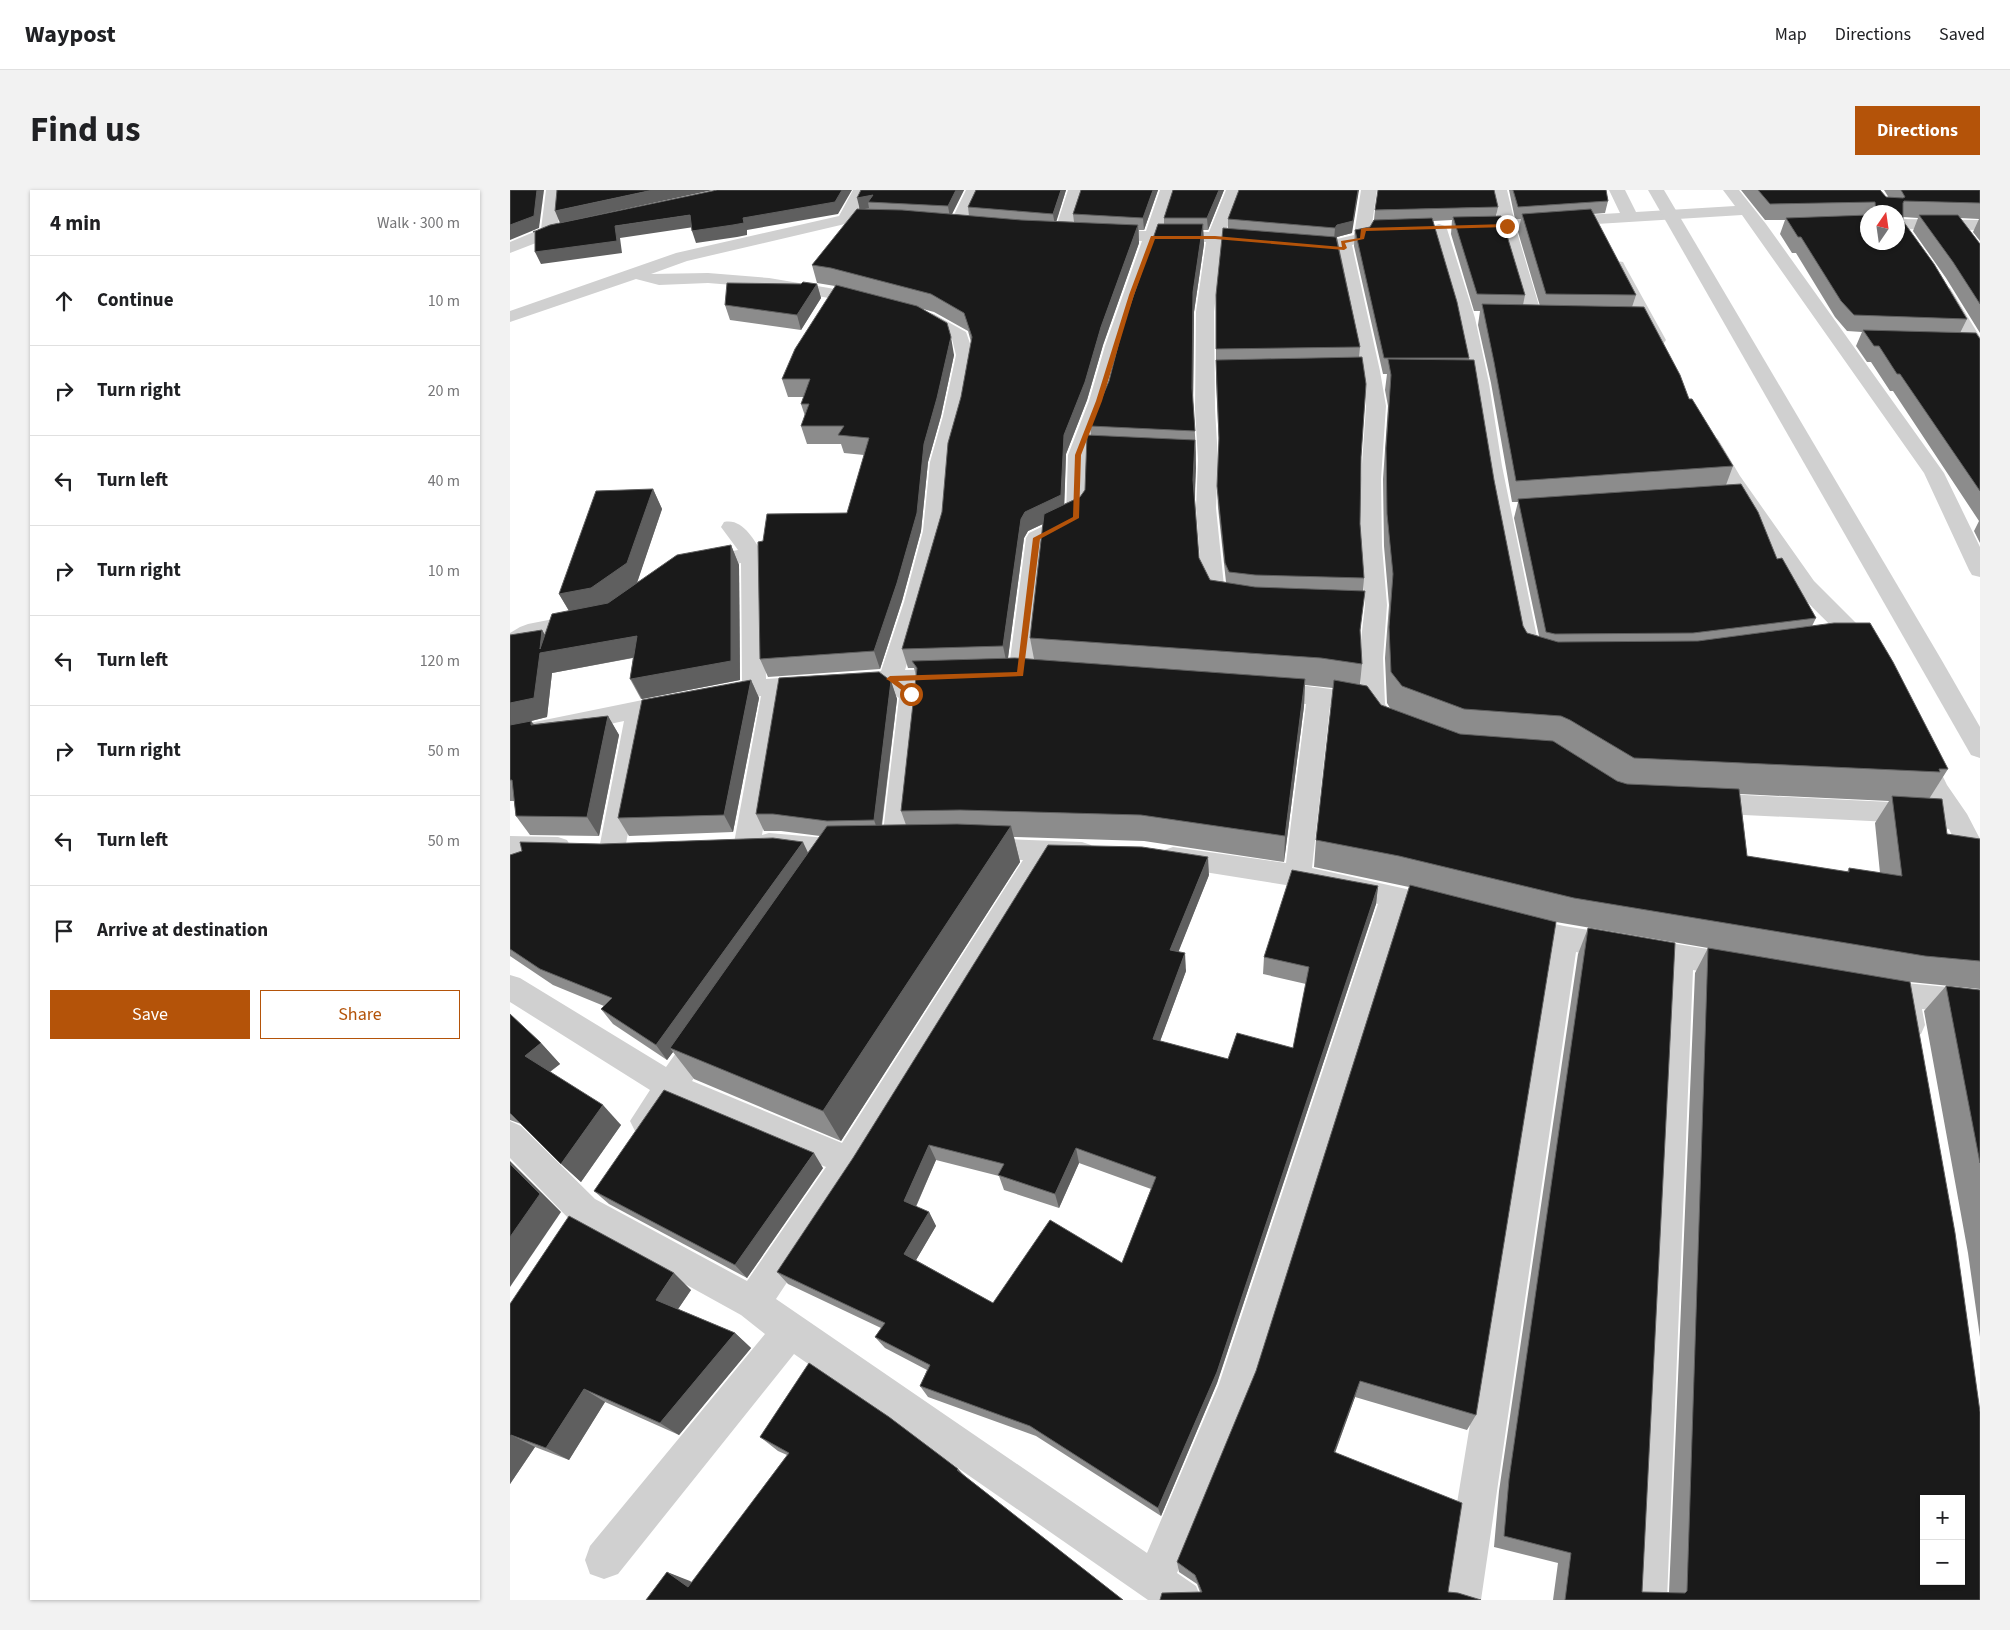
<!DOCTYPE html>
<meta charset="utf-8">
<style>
body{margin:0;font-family:"Source Sans 3",sans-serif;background:#f2f2f2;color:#202124}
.controls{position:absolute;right:15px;bottom:15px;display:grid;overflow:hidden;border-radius:0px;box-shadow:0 1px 4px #0004}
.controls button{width:45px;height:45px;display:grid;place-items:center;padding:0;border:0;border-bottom:1px solid #e0e0e0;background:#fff;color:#202124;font:25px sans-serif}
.compass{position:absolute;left:1350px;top:15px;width:45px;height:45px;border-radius:50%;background:#fff;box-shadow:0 1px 4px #0004;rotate:13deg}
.stop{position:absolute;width:15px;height:15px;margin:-11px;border:4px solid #b45309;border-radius:50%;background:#fff}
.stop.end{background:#b45309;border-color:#fff;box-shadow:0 1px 5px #0008}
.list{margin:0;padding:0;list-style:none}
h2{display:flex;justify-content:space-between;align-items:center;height:65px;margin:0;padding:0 20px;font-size:21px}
h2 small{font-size:16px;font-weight:400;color:#757577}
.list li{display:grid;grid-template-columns:32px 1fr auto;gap:15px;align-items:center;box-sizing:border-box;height:90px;padding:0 20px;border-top:1px solid #e0e0e0}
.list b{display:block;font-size:19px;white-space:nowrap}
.list em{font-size:16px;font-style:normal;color:#757577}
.actions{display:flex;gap:10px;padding:15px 20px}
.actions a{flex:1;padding:11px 0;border:1px solid #b45309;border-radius:0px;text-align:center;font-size:18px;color:#b45309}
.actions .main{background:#b45309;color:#fff}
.icon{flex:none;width:28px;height:28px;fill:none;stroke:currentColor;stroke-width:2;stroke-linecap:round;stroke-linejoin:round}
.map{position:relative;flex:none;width:1470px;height:1410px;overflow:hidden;border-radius:0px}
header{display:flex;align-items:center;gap:30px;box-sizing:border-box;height:70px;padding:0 25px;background:#fff;border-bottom:1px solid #e0e0e0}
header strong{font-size:24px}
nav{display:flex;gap:28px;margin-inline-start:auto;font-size:18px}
.intro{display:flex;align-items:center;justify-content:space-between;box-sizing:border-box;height:120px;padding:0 30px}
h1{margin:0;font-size:35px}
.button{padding:12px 22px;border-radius:0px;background:#b45309;color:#fff;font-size:18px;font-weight:700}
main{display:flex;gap:30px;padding:0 30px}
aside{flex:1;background:#fff;border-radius:0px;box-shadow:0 1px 4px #0004}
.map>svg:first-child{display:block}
</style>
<header>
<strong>Waypost</strong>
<nav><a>Map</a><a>Directions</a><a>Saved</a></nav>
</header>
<div class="intro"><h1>Find us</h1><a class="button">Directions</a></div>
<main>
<aside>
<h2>4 min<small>Walk · 300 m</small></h2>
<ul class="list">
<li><svg class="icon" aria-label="ahead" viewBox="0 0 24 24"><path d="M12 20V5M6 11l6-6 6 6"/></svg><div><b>Continue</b></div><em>10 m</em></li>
<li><svg class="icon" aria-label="right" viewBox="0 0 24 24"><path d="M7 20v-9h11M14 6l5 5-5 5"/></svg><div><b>Turn right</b></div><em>20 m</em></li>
<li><svg class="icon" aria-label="left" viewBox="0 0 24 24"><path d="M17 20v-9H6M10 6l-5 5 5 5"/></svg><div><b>Turn left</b></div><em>40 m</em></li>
<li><svg class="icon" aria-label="right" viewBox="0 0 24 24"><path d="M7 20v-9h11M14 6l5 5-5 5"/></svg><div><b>Turn right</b></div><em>10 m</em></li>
<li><svg class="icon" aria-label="left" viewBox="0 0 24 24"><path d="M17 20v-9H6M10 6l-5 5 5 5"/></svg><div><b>Turn left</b></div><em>120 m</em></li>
<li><svg class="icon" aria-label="right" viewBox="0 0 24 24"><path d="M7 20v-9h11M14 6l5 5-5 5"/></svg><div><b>Turn right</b></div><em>50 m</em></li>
<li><svg class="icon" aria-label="left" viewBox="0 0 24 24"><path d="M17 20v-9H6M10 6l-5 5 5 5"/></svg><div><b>Turn left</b></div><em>50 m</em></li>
<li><svg class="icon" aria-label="arrive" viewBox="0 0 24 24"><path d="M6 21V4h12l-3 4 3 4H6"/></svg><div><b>Arrive at destination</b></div></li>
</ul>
<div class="actions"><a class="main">Save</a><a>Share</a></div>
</aside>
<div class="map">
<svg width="1470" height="1410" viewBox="0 0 1470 1410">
<rect width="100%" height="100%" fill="#fff"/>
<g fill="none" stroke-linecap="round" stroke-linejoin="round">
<g fill="#d0d0d0" fill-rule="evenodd">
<path d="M36,0H52L48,35L60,32L66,34L68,37L66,40L44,46L0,63V52L31,39Z"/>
<path d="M343,0H359L345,25L382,28L384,31L382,34H335L177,71L141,84L198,83L259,88L319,98L364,108L367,112L364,116L358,117L319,108L259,98L198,93L149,95L126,89L0,132V121L166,63L329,26Z"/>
<path d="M456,0H472L453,38H441L439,35Z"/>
<path d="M558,0H574L560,43L558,46H546L544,43Z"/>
<path d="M650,0H666L652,41L699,42L716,0H732L715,43L754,48L756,51L754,54L748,56L712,53L704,122L705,219L708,270L706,318L714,396L718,406L733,409L736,414L733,419L725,421L702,417L692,396L686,318L688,270L685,219L686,122L696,52L649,51L613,156L599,211L578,265L577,328L573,333L537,351L522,485L518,491L510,493L502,491L498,485L516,348L519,343L556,325L558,265L579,211L595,156L632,51L591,50L585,48L583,45L585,42L591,40L636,41Z"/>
<path d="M851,0H867L860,48L858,51L842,55L870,181L876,216L871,289L872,356L877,415L873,468L875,514L889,535L886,541C867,547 864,536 855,522L820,516L802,678L932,707L942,710L946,718L942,726L932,729L893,720L744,1196L667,1383L686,1396L692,1410H638L284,1164L108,1384L94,1389L80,1384L75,1370L80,1356L255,1144L231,1125L61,1031L0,968V931L11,936L85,1009L237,1091L316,977L166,913L147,941L136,945L125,941L120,931L140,900L0,812V785L10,788L156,877L185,836L196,832L207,836L211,845L182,891L332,953L513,670L471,668L462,665L458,658L462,651L471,648L572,652L581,655L585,662L581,669L572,672L541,671L350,982L266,1109L637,1363L709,1194L868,714L801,699L663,677L654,674L650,667L654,660L663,657L776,673L796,514L757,511L748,509L745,503L748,497C775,490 823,500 851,504L849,468L855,415L850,356L851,289L856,216L852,181L825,52L827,49L844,45Z"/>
<path d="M981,0H997L1004,29L1110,23L1099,0H1115L1126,22L1225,16L1213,0H1229L1256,34L1434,283L1470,357V387L1462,385L1459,380L1414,283L1232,25L1006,39L1033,129L1030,133C1019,136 1005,135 994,132L991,128L994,124L1014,123L990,40H952L950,37L952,34L988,30Z"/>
<path d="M1388,29L1470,30V40L1388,39Z"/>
<path d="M929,34L935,36L937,39L965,128L979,193L992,276L1030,462L1036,468L1032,474L1024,476L1011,473L1007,467L972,276L961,193L947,128L921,39L923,36Z"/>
<path d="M1107,71L1113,72L1115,76L1156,150L1153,154L1147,155L1141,154L1138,150L1099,76L1101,72Z"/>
<path d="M1434,97L1440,98L1470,147V167L1464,166L1461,162L1425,102L1428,98Z"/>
<path d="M405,120L424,124L456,142L464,165L453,226L440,272L435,341L416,412L395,480L443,479L451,481L455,487L451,493L443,495L406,496L413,505L397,659L393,666L384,669L375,666L371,659L389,508L375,498L275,504L252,645L259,643L340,650L349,653L353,660L349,667C324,676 286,666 259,663L250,660L248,657L246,660L237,663L228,660L224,653L251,506L207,513L198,511L195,505L198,499L232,492L231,373L188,381L180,379L177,374L180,369L228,360L211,337L214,332C233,328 244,350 253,364L256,489L371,481L394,412L413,341L420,272L433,226L446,165L442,149L412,132L399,129L396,125L399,121Z"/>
<path d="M1201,247L1208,249L1230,286L1304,391L1357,444L1368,462L1364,468L1356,470L1348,468C1331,441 1306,424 1287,400C1253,354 1219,302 1191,253L1194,249Z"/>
<path d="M74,423L82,426L85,431L82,436L25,448L8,460L0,462V443L10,437L18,434Z"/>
<path d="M167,503L176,506L179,512L176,518L140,526L115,659L111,666L102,669L93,666L89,659L114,531L0,555V537Z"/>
<path d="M1410,555L1419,558L1437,595L1457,624L1470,649V687L1460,683L1439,639L1401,633L1193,623L1184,620L1180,613L1184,606L1193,603L1401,613L1425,617L1413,599L1397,564L1401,558Z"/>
<path d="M0,646L48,647L57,650L61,657L57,664L48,667L0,666Z"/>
<path d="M1008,726L1054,736L1229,764L1239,768L1243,776L1239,784L1229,788L1183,780L1157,1410H1117L1154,776L1066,762L971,1410H931L1039,756L998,745L994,737L998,729Z"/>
<path d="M1395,793L1470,800V826L1412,819L1415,835L1411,844L1400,848L1389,844C1383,830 1378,810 1385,796Z"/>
</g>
<path fill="#d0d0d0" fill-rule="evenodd" d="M1138,0H1154L1431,469L1470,537V568L1461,565Z"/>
</g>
<g fill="#8c8c8c" fill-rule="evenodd">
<path d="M351,0H454L442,24L459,26L458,17L466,0H556L546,31L564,32L563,24L571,0H648L634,40H629V53L593,155L577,210L556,264L554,314L570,307L575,300L581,245L580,236L599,191L654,34V28L663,0H714L698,40H693L694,54L684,122L683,211L686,262L685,310L689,368L700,390L716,392L708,318L707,296L709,255L706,192V105L718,38V29L729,0L842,43L827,47L850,157L849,167L851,267L850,334L854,388L850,444L852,474L850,494L871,515L880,518L877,513L875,468L879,415L874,356L873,289L878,216L875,200L877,184H873L844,56L845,40L860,37L864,30L865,20L988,17L986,26L1015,105L1013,115L1030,116L1008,42L1011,29H1005L999,0H1096L1098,11L1095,23L1083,24L1126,105L1122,117L1179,209L1223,276L1216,295L1267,369L1306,428L1302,436L1438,579L1419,609L1437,644L1470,649V799L1400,792L1470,1410H1043L1048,1373L984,1357L989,1301L1068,764L1078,738L1132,1402L1159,1403L1185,783L1198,758L1046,732L966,1225L957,1240L845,1207L825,1263L938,1402H690L687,1394L669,1382L667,1372L746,1181L899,697L804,677L806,650L823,498L795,495L794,516L774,672L634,651L504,647L510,672L331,951L184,889L163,862L157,870L103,834L91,819L94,816L43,795L0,766V665L298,663L310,646L271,641H254L246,624L381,491L387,509L372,636L396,635L391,621L406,486L404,478H398L392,459L432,322L451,207L461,152L458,141L424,122L413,119L444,165L431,226L418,272L411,341L392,411L370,479L258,487L250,469L253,351L337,323L354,265L334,263L331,254H297L291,236L295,226L291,214L294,207H278L272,189L325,96L307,93L302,75L349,19ZM942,30L941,44L964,121H970L968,135L981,193L1002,312H1008L1004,328L1029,446L1017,443L1013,436L984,290L959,168L923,31ZM533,334L520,448L524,469L498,468L514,348L518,341ZM1230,604L1379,611L1365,633L1370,683L1339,678L1337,682L1237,666Z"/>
<path d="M1231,0H1370L1376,7L1379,8L1374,0H1470V51L1463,42L1469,29L1450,28L1470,54V143L1436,88L1403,41L1408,28L1393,27V31L1457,129L1450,143L1470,149V353L1464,341L1469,331L1383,201H1380L1361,172H1357L1346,156L1352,142L1337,141L1325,127L1286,63H1282L1270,44L1275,30H1255ZM1358,22H1388L1358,52Z"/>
<path d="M291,94H307L311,108L291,140L220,130L215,115Z"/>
<path d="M143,299L152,319L127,392L221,355L229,375L230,490L132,509H131L120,489L123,468L42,483L37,527L21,531L24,534L98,526L109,545L89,646L20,645L6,626L4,611H0V445L32,440L35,445L59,421L49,404Z"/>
<path d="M241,490L249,508L223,642L119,646L108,628Z"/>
<path d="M699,685L668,762L676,781L650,851L718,869L783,858L796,794L753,784L754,767L868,696L866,714L707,1193L651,1326L526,1246L418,1207L410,1196L417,1180L375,1158L365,1147L371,1138L278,1094L267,1082ZM426,970L489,986L494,1000L549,1018L569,973L641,999L612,1073L483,1113L406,1070L426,1036L419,1022L406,1017Z"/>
<path d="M1436,796L1470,800V1147L1458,1063L1414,821Z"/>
<path d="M0,824L31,853L50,874L40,882L111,935L71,992L11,934L0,930Z"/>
<path d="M313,978L237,1088L99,1014L84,1001Z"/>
<path d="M181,1100L168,1119L225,1143L241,1158L169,1245L95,1212L59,1270L25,1257L0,1294V1114Z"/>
<path d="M299,1173L379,1227L448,1279L456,1287L613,1410H136L157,1382L182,1393L277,1265L268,1261L250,1247Z"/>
</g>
<g fill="#5f5f5f">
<path d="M27,0H34L29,38L0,50V35Z"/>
<path d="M143,0H203L50,33L45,21Z"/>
<path d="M332,0H342L328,24L237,40V45L227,47L186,53L182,41L233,28Z"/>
<path d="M446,0H454L440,28L438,16Z"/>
<path d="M551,0H556L545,36L543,24Z"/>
<path d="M643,0H648L634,40L633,28Z"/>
<path d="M709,0H714L698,40L697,28Z"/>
<path d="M848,0H849L842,43L827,47L824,50L825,38Z"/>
<path d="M363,5L358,12L359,18L350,20L347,8Z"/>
<path d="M180,25L184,37L110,48L112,63L31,74L25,62L105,36Z"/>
<path d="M693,34L694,54L684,122L683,219L682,198L683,102Z"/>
<path d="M628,35L629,53L593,155L577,210L556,264L554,324L518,341L514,348L497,475L493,456L511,329L554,245L591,137Z"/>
<path d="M307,94L311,108L291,140L287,125Z"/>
<path d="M441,147L444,165L431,226L418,272L411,341L392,411L370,479L364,461L414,254Z"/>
<path d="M685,250L686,278L684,318L683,290Z"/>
<path d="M143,299L152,319L127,393L91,418L61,424L49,404Z"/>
<path d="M221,355L229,375L230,490L132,509L121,489Z"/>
<path d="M32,440L44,460L127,446L137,465L42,483L37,527L21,531L34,550L0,535V513L30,463Z"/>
<path d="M795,489L794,516L774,672L775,646Z"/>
<path d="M241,490L249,508L223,642L214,625Z"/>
<path d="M381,491L387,509L370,647L364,630Z"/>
<path d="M98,526L109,545L89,646L77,627Z"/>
<path d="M501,636L510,672L331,951L313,921Z"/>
<path d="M293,652L301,669L160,858L163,862L157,870L146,855Z"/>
<path d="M698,667L699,685L662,778L660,760Z"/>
<path d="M868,696L866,714L707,1193L651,1326L648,1318Z"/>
<path d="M675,763L676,781L645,865L643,849Z"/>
<path d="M31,853L50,874L34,886L15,866Z"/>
<path d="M93,915L111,935L71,992L51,974Z"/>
<path d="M419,955L426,970L402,1025L394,1011Z"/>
<path d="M566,958L569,973L549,1018L545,1004Z"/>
<path d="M304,963L313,978L237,1088L225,1075Z"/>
<path d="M0,971L51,1022L0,1097Z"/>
<path d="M419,1022L426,1036L402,1077L394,1064Z"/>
<path d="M164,1083L181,1100L164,1125L146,1110Z"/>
<path d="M225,1143L241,1158L169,1245L150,1233Z"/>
<path d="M850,1191L845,1207L820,1276L824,1262Z"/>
<path d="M74,1199L95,1212L59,1270L36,1258Z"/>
<path d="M1,1245L25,1257L0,1294V1247Z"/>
<path d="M448,1279L459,1292L447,1280Z"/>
<path d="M157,1382L180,1391L201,1406L178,1397Z"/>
</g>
<g fill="#1a1a1a" stroke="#5f5f5f" fill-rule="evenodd">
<path d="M0,0H27L24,26L0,35Z"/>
<path d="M47,0H143L45,21Z"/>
<path d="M207,0H332L325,12L233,28L234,33L223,35L182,41L180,25L105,36L107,51L25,62V41L23,42L40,35Z"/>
<path d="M351,0H446L438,16L358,12L363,5L347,8Z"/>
<path d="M466,0H551L543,24L458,17Z"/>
<path d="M571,0H643L633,28L563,24Z"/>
<path d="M663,0H709L697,28H654Z"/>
<path d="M729,0H848L843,31L827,35L825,38L718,29Z"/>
<path d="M868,0H984L988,17L865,20Z"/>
<path d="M1003,0H1096L1098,11L1008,17Z"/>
<path d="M1248,0H1370L1376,7L1393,8L1395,7L1391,0H1470V13L1394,11L1393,13V31L1424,74L1457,129L1344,125L1331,111L1291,47H1288L1276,28L1358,25V52H1388V22H1366L1365,12L1260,14Z"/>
<path d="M347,19L392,20L511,30L628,35L591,137L575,192L554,245L551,305L515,322L511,329L493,456L392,459L432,322L438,253L451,207L462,147L454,123L421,104L321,78L302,75Z"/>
<path d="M1081,19L1126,105L1036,104L1012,24Z"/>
<path d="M1409,25H1448L1470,54V114L1443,72Z"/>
<path d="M991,26L1015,105L967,104L943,27Z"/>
<path d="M922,28L947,112L959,168H874L845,40L860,37L864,30Z"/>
<path d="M648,34H693L683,102L682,198L685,241L580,236L599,191L613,136Z"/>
<path d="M713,38L826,47L850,157L706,159V105Z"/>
<path d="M293,92L307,94L287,125L215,115L217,93L291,94Z"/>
<path d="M326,95L407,116L437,133L441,147L427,208L414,254L407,323L387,393L364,461L250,469L248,352L253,351L257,324L337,323L359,248L328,245L334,236H291L299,214H291L300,189H272L285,159Z"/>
<path d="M972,114L1134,117L1170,185L1179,209H1182L1223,276L1006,291L984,172Z"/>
<path d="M1353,140L1466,143L1470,149V301L1390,184H1387L1369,156H1364Z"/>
<path d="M852,167L856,194L851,267L850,334L854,388L745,385L719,382L715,373L707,296L709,248L706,170Z"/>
<path d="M878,169L964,170L984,290L1013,436L1017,443L1048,452L1188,451L1324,433H1360L1383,472L1438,579H1429L1430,582L1124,568L1060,530L1051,526L954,519L892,496L881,482L879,437L883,384L877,324L876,258L881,185Z"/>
<path d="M577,245L685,250L683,290L689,368L700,390L745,397L855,401L850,440L852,474L811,468L520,448L534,324L570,307L575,300Z"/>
<path d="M1231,294L1248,322L1267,369L1272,368L1306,428L1183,443L1045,444L1036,442L1008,309Z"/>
<path d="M143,299L117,373L81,398L49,404L86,301Z"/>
<path d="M221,355V471L121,489H120L127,446L30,463L24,508L0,513V445L32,440L30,459L42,424L98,413L167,365Z"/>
<path d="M505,468L795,489L775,646L631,625L450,620L391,621L407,478L402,471Z"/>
<path d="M369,482L381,491L364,630L317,631L263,624H246L269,488Z"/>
<path d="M241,490L214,625L108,628L132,510Z"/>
<path d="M824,490L857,496L871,515L950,544L1043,551L1107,591L1117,594L1229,599L1237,666L1339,682V678L1392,686L1382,606L1432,609L1437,644L1470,649V771L1415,766L1064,708L889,666L806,650Z"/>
<path d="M98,526L77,627L6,626L2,590H0V535L21,531V535Z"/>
<path d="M447,634L501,636L313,921L160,858L317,636Z"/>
<path d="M263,648L293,652L146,855L91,819L102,808L30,779L0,759V665L12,661L10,652L91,654Z"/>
<path d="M538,655L632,657L698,667L660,760L675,763L643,849L718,869L727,843L783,858L799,777L754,767L782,680L868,696L707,1182L648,1318L520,1236L410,1196L420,1175L365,1147L375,1133L267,1082L343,968ZM419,955L494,974L488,985L545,1004L566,958L646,987L612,1073L540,1030L483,1113L394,1064L419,1022L394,1011Z"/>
<path d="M900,695L1046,732L966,1225L850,1191L824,1262L952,1313L938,1402L948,1403L971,1410H650L652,1403L692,1402L685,1385L667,1372L746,1181Z"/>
<path d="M1078,738L1165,753L1132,1402L1175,1403L1177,1401L1198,758L1400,792L1445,1043L1470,1222V1410H1055L1061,1363L994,1346L999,1289ZM1414,1309H1451V1391H1414Z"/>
<path d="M1436,796L1470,800V973Z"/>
<path d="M0,824L31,853L15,866L93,915L51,974L0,923Z"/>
<path d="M154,900L304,963L225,1075L84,1001Z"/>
<path d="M0,974L30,1004L0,1047Z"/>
<path d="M59,1026L164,1083L146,1110L225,1143L150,1233L74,1199L36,1258L1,1245L0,1247V1114Z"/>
<path d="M299,1173L379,1227L448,1279L447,1280L613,1410H136L157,1382L178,1397L279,1263L250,1247Z"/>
</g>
<path fill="#b45309" d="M997,34L998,37L856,41L854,49L835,53L837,58L834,60L705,49H645L624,105L592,211L571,265L569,328L530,349L513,486L388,491L403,503L404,504L401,507L378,490L376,489L380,486L507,482L523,348L563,327L565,265L586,211L619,105L641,46H705L832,57L831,51L850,48L851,39L854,38Z"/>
</svg>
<div class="controls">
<button>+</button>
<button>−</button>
</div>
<svg class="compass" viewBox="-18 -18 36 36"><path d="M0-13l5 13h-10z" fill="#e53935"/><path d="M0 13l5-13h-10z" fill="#757577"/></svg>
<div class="stop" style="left:401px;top:504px"></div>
<div class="stop end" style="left:997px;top:36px"></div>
</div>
</main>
